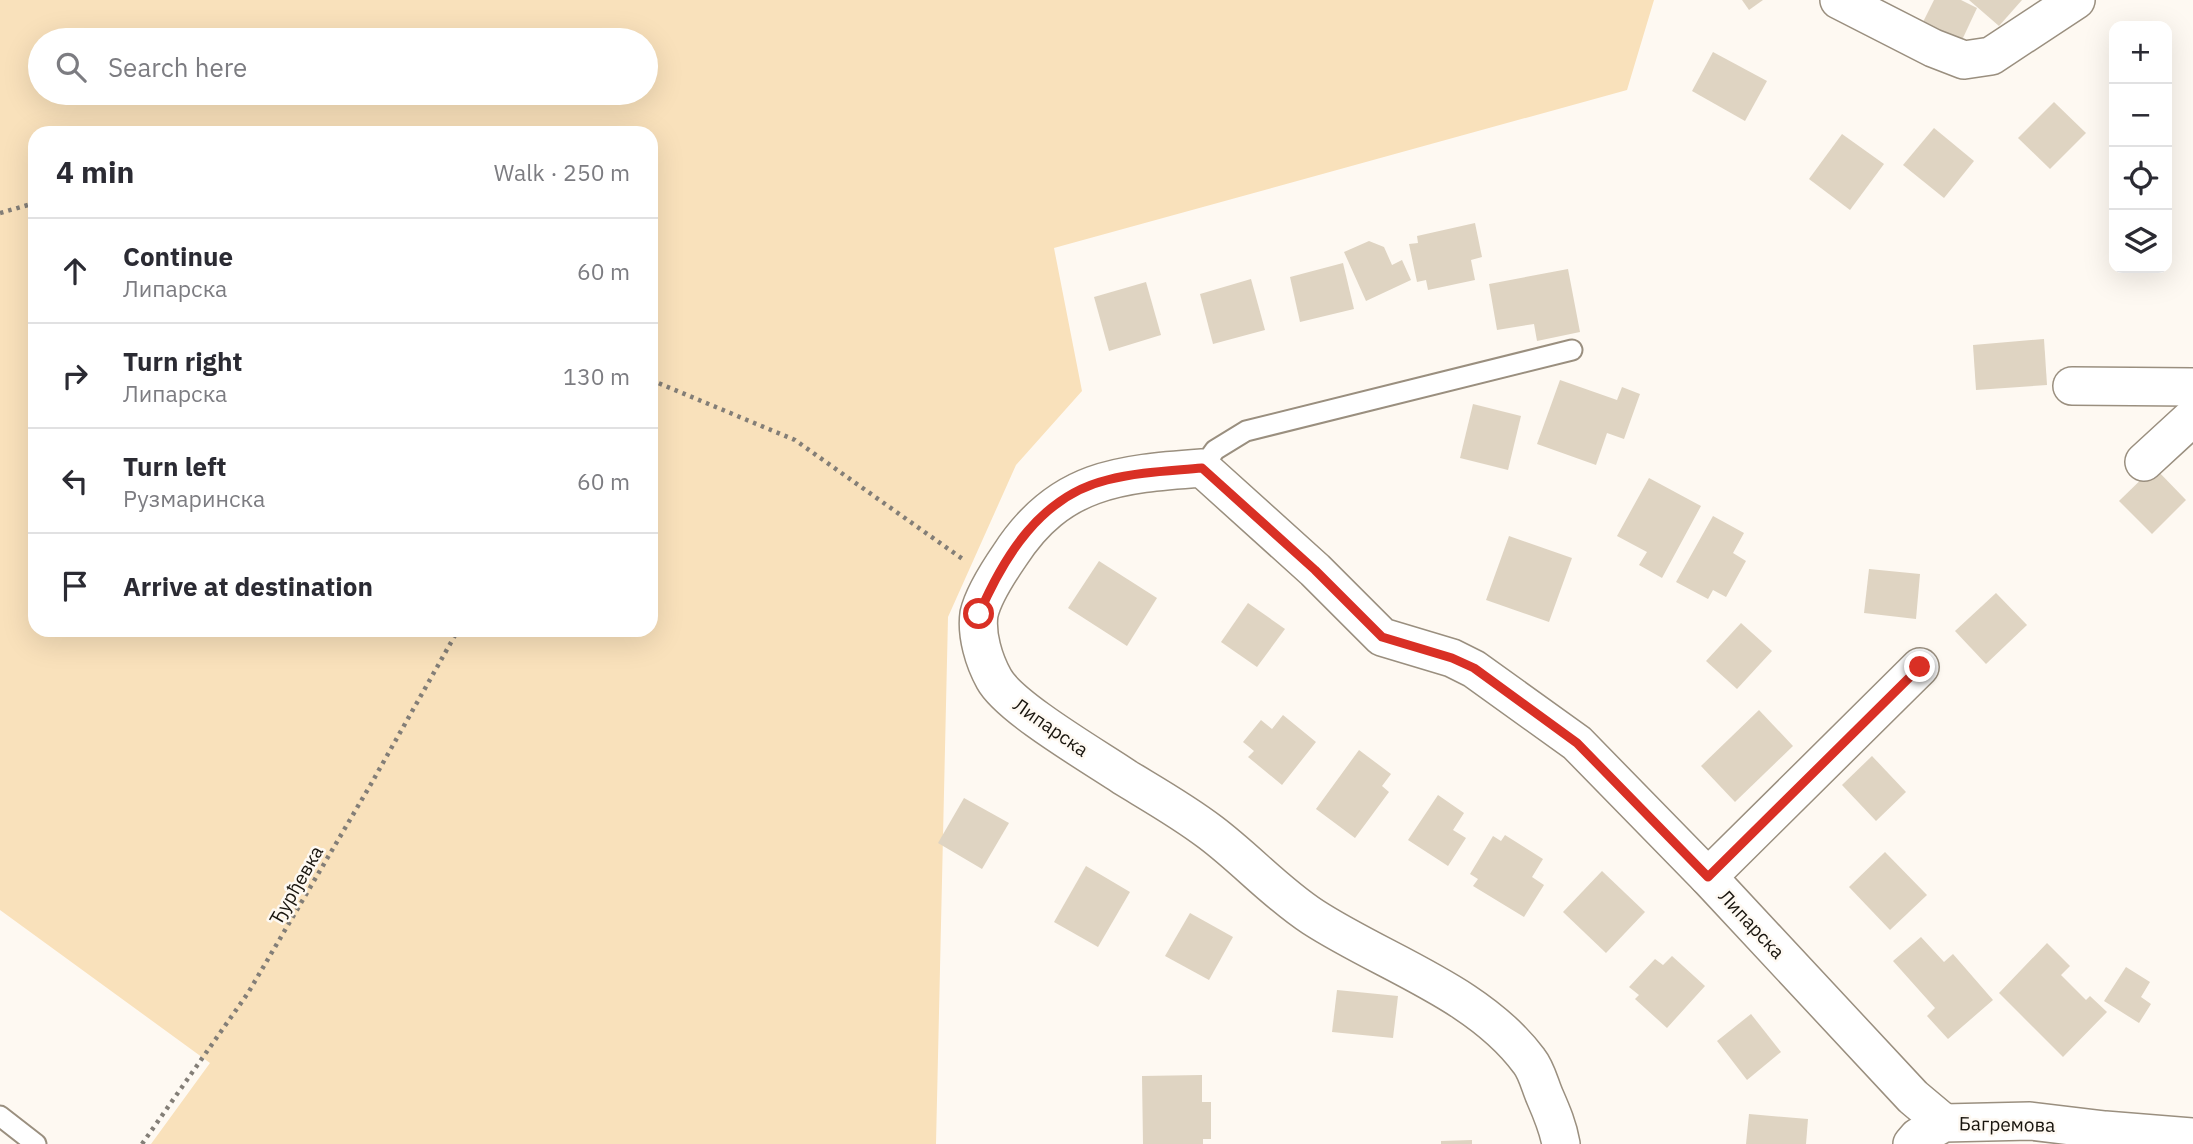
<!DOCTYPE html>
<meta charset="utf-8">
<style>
body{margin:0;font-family:"IBM Plex Sans",sans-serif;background:#f2f2f3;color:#2b2b33}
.controls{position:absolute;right:21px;top:21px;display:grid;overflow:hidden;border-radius:14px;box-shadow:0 7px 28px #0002}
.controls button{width:63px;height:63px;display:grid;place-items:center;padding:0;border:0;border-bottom:2px solid #e1e1e2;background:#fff;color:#2b2b33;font:35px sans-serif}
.stop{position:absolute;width:21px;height:21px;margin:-16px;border:5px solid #d93025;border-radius:50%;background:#fff}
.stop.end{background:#d93025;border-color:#fff;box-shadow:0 2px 7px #0008}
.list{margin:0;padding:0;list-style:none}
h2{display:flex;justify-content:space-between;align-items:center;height:91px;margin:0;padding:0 28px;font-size:30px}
h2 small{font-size:23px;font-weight:400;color:#7c7c81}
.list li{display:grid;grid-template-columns:46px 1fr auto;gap:21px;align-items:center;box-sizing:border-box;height:105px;padding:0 28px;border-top:2px solid #e1e1e2}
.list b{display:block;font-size:26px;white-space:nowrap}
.list p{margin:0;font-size:23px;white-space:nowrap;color:#7c7c81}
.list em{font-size:23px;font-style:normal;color:#7c7c81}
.icon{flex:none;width:38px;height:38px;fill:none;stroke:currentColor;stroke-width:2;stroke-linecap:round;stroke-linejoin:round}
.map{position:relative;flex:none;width:2193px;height:1144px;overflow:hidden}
.search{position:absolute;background:#fff;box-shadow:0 7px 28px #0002;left:28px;top:28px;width:630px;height:77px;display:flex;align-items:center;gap:18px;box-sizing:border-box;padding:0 24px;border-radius:38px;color:#7c7c81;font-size:26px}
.panel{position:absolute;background:#fff;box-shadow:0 7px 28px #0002;left:28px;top:126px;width:630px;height:511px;border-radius:21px}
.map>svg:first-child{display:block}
</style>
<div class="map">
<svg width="2193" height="1144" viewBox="0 0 2193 1144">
<rect width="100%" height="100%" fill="#fef9f2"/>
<path fill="#f9e1bb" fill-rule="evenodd" d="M0,0H1654L1627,90L1054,248L1082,391L1016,465L948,617L936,1144H151L210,1063L0,910ZM40,40H646V93H40ZM35,133H651V630H35Z"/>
<g fill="#dfd4c2">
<path d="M1742,0H1763L1749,10Z"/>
<path d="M1934,0H1961L1977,8L1962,40L1923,22Z"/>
<path d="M1969,0H2022L1999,26Z"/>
<path d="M1713,52L1767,81L1745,121L1692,91Z"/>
<path d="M2054,102L2086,133L2050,169L2018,138Z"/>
<path d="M1934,128L1974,161L1944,198L1903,165Z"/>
<path d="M1842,134L1884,164L1850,210L1809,179Z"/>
<path d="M1475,223L1482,257L1471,260L1475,280L1428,290L1426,280L1417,282L1409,244L1418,243L1417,236Z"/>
<path d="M1369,241L1384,247L1392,265L1402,260L1411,280L1366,301L1344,252Z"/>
<path d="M1343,263L1354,309L1300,322L1290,277Z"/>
<path d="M1568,269L1580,332L1537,341L1534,324L1497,330L1489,284Z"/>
<path d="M1251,279L1265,330L1213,344L1200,294Z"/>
<path d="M1146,282L1161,335L1109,351L1094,297Z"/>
<path d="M2044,339L2047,385L1976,390L1973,345Z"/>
<path d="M1560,380L1617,400L1622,387L1640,394L1624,439L1607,433L1596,465L1537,444Z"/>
<path d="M1473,404L1521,416L1508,470L1460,458Z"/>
<path d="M2154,467L2186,500L2152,534L2119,501Z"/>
<path d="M1649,478L1701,506L1662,578L1639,565L1647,552L1617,536Z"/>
<path d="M1713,516L1744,533L1733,553L1746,561L1726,597L1713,590L1708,599L1676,582Z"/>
<path d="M1509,536L1572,558L1549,622L1486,600Z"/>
<path d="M1099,561L1157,598L1127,646L1068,608Z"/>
<path d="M1869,569L1920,574L1916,619L1864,613Z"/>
<path d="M1996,593L2027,625L1986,664L1955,631Z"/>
<path d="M1248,603L1285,629L1257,667L1221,642Z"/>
<path d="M1741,623L1772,651L1737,689L1706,661Z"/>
<path d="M1759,710L1793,746L1735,802L1701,766Z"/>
<path d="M1283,715L1316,742L1282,785L1248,757L1254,751L1243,742L1261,720L1272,729Z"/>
<path d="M1359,750L1391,774L1382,786L1389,792L1355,838L1316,809Z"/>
<path d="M1872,756L1906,792L1876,821L1842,785Z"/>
<path d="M1438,795L1464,813L1453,830L1466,838L1448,866L1408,840Z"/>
<path d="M964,798L1009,823L982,869L938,843Z"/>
<path d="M1505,835L1543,859L1532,877L1544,885L1524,917L1473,886L1478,879L1470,874L1493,836L1501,841Z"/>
<path d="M1885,852L1927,895L1890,930L1849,887Z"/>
<path d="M1086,866L1130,892L1098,947L1054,922Z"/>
<path d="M1602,871L1645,912L1606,953L1563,912Z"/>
<path d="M1190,913L1233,937L1209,980L1165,956Z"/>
<path d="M1921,937L1944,962L1953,954L1993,1000L1948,1039L1927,1016L1935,1008L1893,961Z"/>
<path d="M2047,943L2070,966L2061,975L2086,1000L2090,996L2107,1012L2063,1057L1999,993Z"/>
<path d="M1672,956L1705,986L1667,1028L1635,999L1639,995L1629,987L1655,959L1663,965Z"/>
<path d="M2126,967L2150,982L2141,997L2151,1004L2139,1023L2104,1001Z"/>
<path d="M1337,990L1398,996L1393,1038L1332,1032Z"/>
<path d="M1751,1014L1781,1052L1747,1080L1717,1041Z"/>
<path d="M1202,1075V1102H1211V1139H1203V1144H1143L1142,1076Z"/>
<path d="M1749,1114L1808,1119L1806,1144H1746Z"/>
<path d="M1472,1140V1144H1441V1141Z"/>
</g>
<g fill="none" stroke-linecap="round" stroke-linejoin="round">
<g stroke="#9a8f7f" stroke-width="23">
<g id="service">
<path d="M1202,468L1215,450L1246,431L1572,350"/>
<path d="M0,1116L36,1144"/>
</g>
</g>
<g stroke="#9a8f7f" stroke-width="40">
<g id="minor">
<path d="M1839,0L1933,48L1964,60L1991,56L2076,0"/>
<path d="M2072,386L2193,387"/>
<path d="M2144,462L2193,417"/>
<path d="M1708,877L1920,667"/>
<path d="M1561,1144C1558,1127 1552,1113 1545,1097C1540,1086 1537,1071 1529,1061C1478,992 1384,963 1313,917C1276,893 1246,859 1210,832C1184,812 1154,795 1126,778C1095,757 1010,708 994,679C984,661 976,635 979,614C983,596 999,571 1010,555C1059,479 1119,474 1202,468L1315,570L1382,637L1452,658L1474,669L1577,743L1708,877L1913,1097L1944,1123"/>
<path d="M1912,1144L1918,1137L1944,1123L2030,1121L2105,1130L2193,1137"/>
</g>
</g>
<g stroke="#837e77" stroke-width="4.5" stroke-dasharray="3.5 5" stroke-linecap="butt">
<path d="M0,213L35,203"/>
<path d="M651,380L795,440L964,560"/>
<path d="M142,1144L248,993L371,784L458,630"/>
</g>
<use href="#service" stroke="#fff" stroke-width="19"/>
<use href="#minor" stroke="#fff" stroke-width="37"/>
</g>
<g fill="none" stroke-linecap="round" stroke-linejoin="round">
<path stroke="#d93025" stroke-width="9" d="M979,614C1004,556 1041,496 1107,480C1138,472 1170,471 1202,468L1315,570L1382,637L1452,658L1474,668L1577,743L1708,877L1920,667"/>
</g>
<g text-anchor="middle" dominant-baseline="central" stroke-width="5" stroke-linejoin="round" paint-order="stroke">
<g font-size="19" fill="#18140d" stroke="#fef9f2">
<text transform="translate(1051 727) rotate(35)">Липарска</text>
<text transform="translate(296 885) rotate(-60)">Ђурђевка</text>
<text transform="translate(1752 924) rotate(47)">Липарска</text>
<text transform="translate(2007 1124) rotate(1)">Багремова</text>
</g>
</g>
</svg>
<div class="controls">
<button>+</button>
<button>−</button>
<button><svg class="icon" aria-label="locate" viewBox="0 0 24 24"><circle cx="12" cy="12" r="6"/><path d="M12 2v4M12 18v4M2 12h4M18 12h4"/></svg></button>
<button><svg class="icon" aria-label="layers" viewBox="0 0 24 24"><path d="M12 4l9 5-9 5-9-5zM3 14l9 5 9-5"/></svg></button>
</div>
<div class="stop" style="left:979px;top:614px"></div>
<div class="stop end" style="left:1920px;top:667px"></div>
<div class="search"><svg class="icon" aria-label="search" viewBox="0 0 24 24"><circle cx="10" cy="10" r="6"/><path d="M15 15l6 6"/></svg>Search here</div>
<section class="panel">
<h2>4 min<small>Walk · 250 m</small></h2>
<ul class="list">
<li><svg class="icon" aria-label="ahead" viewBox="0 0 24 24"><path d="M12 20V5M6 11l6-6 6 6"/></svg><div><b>Continue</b><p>Липарска</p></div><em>60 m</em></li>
<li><svg class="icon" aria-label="right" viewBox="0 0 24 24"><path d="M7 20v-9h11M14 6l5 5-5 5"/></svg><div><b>Turn right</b><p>Липарска</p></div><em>130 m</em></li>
<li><svg class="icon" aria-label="left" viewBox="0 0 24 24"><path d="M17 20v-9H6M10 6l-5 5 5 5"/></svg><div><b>Turn left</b><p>Рузмаринска</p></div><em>60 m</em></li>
<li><svg class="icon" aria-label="arrive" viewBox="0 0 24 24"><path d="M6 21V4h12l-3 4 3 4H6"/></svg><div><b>Arrive at destination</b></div></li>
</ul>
</section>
</div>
